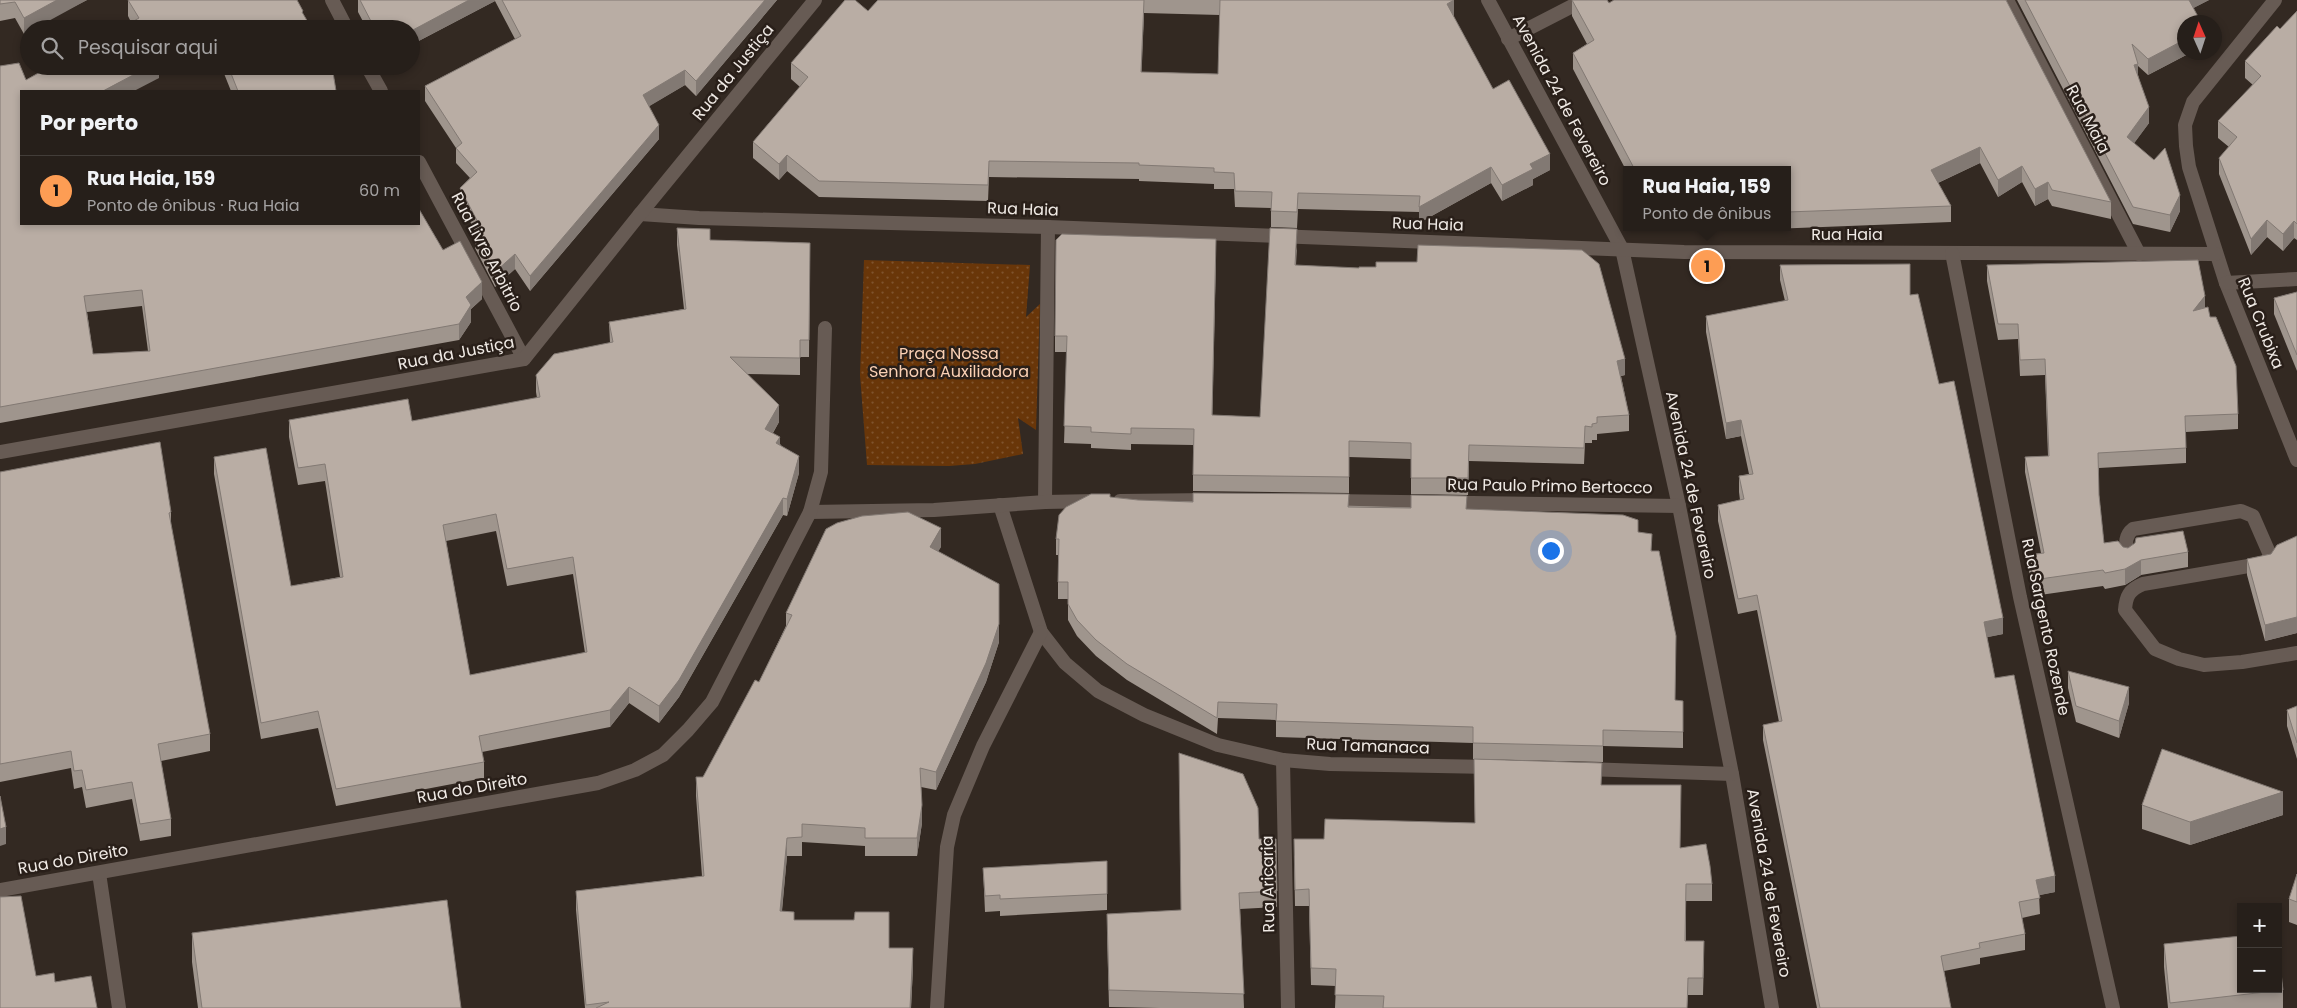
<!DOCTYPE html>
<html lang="pt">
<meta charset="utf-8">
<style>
body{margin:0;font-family:Poppins,sans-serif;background:#322c27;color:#f1f3f6}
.controls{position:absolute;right:15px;bottom:15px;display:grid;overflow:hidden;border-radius:0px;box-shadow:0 2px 8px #0003}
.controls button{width:45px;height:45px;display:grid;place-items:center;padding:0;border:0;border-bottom:1px solid #423d39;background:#261f1a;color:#f1f3f6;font:25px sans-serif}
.compass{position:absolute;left:2177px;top:15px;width:45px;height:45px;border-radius:50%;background:#261f1a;box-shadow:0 2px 8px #0003;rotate:357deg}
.you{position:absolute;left:1550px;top:550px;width:18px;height:18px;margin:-12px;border:4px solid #fff;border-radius:50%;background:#1a73e8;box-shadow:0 0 0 8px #1a73e833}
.badge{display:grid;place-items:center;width:32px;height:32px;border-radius:50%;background:#fd9d54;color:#111;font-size:16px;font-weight:700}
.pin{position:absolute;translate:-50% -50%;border:2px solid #fff;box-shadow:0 1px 5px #0006}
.popup{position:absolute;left:1623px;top:166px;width:168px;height:65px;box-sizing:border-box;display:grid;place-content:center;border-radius:0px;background:#261f1a;filter:drop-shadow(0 1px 4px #0005);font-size:16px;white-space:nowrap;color:#a4a2a2}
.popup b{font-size:19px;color:#f1f3f6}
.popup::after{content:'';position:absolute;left:50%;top:100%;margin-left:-10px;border:10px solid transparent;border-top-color:#261f1a}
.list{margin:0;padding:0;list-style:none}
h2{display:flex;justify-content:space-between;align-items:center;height:65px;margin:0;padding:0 20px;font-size:21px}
h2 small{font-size:16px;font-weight:400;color:#a4a2a2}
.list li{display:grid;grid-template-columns:32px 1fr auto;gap:15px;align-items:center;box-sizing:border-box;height:70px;padding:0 20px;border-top:1px solid #423d39}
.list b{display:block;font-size:19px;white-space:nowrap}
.list p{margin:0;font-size:16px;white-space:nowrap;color:#a4a2a2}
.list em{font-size:16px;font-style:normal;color:#a4a2a2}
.icon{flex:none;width:28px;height:28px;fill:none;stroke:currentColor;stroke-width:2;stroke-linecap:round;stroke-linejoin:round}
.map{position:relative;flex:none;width:2297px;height:1008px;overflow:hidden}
.search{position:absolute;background:#261f1a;box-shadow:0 2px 8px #0003;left:20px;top:20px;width:400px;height:55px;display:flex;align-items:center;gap:12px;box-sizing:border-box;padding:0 18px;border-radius:28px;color:#a4a2a2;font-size:19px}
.panel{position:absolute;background:#261f1a;box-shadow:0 2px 8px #0003;left:20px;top:90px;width:400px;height:135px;border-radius:0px}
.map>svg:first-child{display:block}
</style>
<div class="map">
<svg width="2297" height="1008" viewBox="0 0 2297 1008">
<defs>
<pattern id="grass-dots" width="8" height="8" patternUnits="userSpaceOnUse" patternTransform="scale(1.25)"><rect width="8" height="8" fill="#693609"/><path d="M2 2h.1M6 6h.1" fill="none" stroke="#7f532d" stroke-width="1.8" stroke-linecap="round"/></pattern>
</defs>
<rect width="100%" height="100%" fill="#332922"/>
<path fill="url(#grass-dots)" d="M864,260L1030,265L1026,317L1040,304L1036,430L1018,418L1023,454L975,464L949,466L867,465L860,375Z"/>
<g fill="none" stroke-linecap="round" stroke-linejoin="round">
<g stroke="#675b54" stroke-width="14">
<path d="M2007,0L2139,254"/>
<path d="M1045,502L1048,227"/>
<path d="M2127,555C2126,545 2124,536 2133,529L2241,511L2253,516L2270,555L2266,563L2143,584C2129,590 2126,596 2125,610L2155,649L2179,659L2204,665L2242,662L2297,653"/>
<path d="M99,873L119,1008"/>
</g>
<g stroke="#675b54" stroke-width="14">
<path d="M332,0L347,29"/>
<path d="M1488,0L1622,249L1679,506L1732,774L1772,1008"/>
<path d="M2275,0L2193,102L2185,125L2186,146L2189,167L2226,283L2297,460"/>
<path d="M1508,39L1584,0"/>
<path d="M367,66L381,91"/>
<path d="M419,162L524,359"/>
<path d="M640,214L699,218L1048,227L1684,252L2216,254"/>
<path d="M1952,253L2020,597L2113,1008"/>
<path d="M2226,283L2297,279"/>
<path d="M0,452L524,359L640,214L815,0"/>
<path d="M1120,501L1211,500"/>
<path d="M1330,501L1679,506"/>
<path d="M1000,505L1041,632L1065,663L1098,691L1144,715L1218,745L1283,760L1330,764L1491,767"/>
<path d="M810,512L934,510L1045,502L1096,501"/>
<path d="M1283,760L1288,1008"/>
<path d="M1585,769L1732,774"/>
<path d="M0,890L598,783L635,770L663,755L688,730L712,702L810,512L821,472L825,328"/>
<path d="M937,1008L947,847L954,815L983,746L1041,632"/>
</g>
</g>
<g fill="#9f958d" fill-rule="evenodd">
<path d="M0,0H87L29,29V32L24,34L15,18L0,21Z"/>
<path d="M128,0L303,15L312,29H120L131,22L128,16Z"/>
<path d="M358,0H777L696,96L685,85L649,106L659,139L530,291L515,269L495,287L475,248V234L476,233L460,202V188L470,178L456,163V148L425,101V86L515,39L495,1L411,45V29H367L358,12Z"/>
<path d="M878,0H1454L1453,16L1493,89L1550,170L1533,179V185L1502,201L1491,183L1419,223V212L1298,209L1297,228L1271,227V208L1235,207L1234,189H1214V184L1139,181V179L989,177L988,201L819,197L787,171L779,180L753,158V142L800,87L791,79V63L868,11ZM1144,13L1220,15L1218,74L1141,72Z"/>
<path d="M1572,0L1609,3L2006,0L2111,202V219L2052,206L2048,199L2035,206L2022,182L1998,197L1980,163L1938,183L1951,206V222L1769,229L1747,227H1787V170H1627V172L1573,69V53L1587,44L1572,16Z"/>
<path d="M2017,0H2209L2193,8L2184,52H2192L2148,75L2138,66V75L2149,123L2134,143L2180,211L2170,232L2133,224Z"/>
<path d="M2297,11V240L2294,238L2283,251L2267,237L2251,255L2219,174V158L2229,147L2218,138V121L2253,85L2245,78V61L2280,29Z"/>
<path d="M0,66L26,80L51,66H170L159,72V78L21,91V224L443,250L482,299L471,309V322L459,340L0,423ZM142,306L148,351L93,354L87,312Z"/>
<path d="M221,66H332L336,91H231Z"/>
<path d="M677,228L710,240L810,243L809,357H800V375L747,374L779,422L773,433L799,473L787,516L783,515L679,697L659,723L629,703L610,727L482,752L484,762V778L336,806L318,728L261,739L214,474V457L291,586L340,577L325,481L298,485L289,437V420L412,421L537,398L536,392V375L610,343L609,322L684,309L677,245ZM496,531L507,586L573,574L585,653L470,675L446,541Z"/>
<path d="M1297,246L1296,265L1625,375L1621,376L1629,415V431L1597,434V440H1592V443H1585L1584,464L1469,461L1468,495L1411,494V459L1349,457V493L1193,491V445L1131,444V450L1091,448V444L1064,443L1067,352H1055V336L1216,255L1212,415L1260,417Z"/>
<path d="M1780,265L1910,295L1939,384L2003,634L1987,637L1995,678L2055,892L2039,895L2040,914L2022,918L2025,934V950L1980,958V964L1944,971L1951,1008H1817L1763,740V725L1779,722L1757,610L1738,614L1718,521V505L1740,500L1739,492V476L1749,474L1741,436L1726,439L1706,332V316L1785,301L1780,280Z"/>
<path d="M1987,265L2205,308L2210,317L2238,414V429L2186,432V463L2099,468V495L2104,543L2128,548L2188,552V567L2141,575L2125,585L2105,589L2103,586L2033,596L2029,571V555L2041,553L2025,472V457L2048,456L2045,375L2020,376L2018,339L1998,340L1987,281Z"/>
<path d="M2297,292V371L2274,314V298Z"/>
<path d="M0,472L171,512V528L210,734V751L161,761L171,819V836L140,841L132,799L86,808L82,787L74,789L71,768L0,782Z"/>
<path d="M1110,497L1138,500L1467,509L1638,532L1652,551L1675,700L1683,717V748L1603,746V762L1473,759V743L1276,737V720L1218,718L1217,734L1127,680L1096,656L1077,636L1068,620V599H1058V555H1056V539Z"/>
<path d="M2297,536V633L2265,641L2247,575V559L2271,554Z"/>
<path d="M941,547L938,551L999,642L986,682L936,790L921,787L922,823L917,856H865V846L802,842V856H787L782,911L794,920L889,948L913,967L911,1008H585L576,910V891L702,876L696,796V777H703L759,682L786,626V613Z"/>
<path d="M2068,671L2129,703L2119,738L2076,722L2068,688Z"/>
<path d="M2297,706V759L2287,726V710Z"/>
<path d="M1474,759L1602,785L1680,848L1712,884V901H1686V941L1704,958L1703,995H1688L1687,1008H1335L1336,986L1311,985L1309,906H1295L1294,856L1324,839L1475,823Z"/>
<path d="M2142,805L2283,815L2190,845L2142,829Z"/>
<path d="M1259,839H1276L1277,907L1240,909L1244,1008H1160L1109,1007L1107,930L1181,910Z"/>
<path d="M1107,861V910L1000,916V911L985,912L983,868Z"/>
<path d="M2297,874V925L2289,922V899Z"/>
<path d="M192,933L461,1008H198L192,962Z"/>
<path d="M2164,944L2283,990V1008H2168L2164,967Z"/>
</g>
<g fill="#827973">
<path d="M57,0H87L34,29H29V32L24,34V18Z"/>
<path d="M469,0H495V1L411,45V31Z"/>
<path d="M765,0H777L696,96V81Z"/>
<path d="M1144,0V13L1141,88V72Z"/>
<path d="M1454,0V16L1447,20V4Z"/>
<path d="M2186,0H2209L2186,12Z"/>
<path d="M2184,40V52H2192L2148,75V59Z"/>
<path d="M2138,64V80L2134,65Z"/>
<path d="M150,66H170L159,72V78L134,91H103Z"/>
<path d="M685,70V85L643,110V95Z"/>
<path d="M2149,107V123L2127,153V137Z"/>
<path d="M659,125V139L530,291V276Z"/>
<path d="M1980,147V163L1931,186V170Z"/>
<path d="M1550,154V170L1533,179V185L1502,201V185L1530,164Z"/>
<path d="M787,155V171L779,180V164Z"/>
<path d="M2022,166V182L1998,197V180Z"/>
<path d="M1491,167V183L1419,223V207Z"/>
<path d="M2048,182V199L2035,206V189Z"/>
<path d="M2180,195V211L2170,232V215Z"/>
<path d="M2267,220V237L2251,255V239Z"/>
<path d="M2294,221V238L2283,251V234Z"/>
<path d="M1216,239V255L1212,431V415Z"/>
<path d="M515,254V269L495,287V272Z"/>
<path d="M482,282V299L471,309V322L459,340V324L466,297Z"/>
<path d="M2205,296V311H2193Z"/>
<path d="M1625,359V375L1617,377V361Z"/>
<path d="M779,405V422L765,446V429Z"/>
<path d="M1741,420V436L1726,439V423Z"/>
<path d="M780,437V454L776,443Z"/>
<path d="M1469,445V461L1468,495V478Z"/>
<path d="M799,456V473L787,516V499Z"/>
<path d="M783,498V515L679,697L659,723V706Z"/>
<path d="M941,528V547L930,565V547Z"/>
<path d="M2141,560V575L2125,585V569Z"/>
<path d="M999,584V642L986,682L936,790V772Z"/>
<path d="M2297,617V633L2265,641V625Z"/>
<path d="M2003,618V634L1984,638V622Z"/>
<path d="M629,687V703L610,727V710Z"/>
<path d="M2129,687V703L2119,738V721Z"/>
<path d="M2283,792V815L2190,845V822Z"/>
<path d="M922,805V823L917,856V838Z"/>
<path d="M6,827V844L0,846V829Z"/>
<path d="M787,838V856L780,930V911Z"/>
<path d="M2055,876V892L2036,896V880Z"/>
<path d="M913,948V967L911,1008H910Z"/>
</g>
<g fill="#b9ada4" stroke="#827973" fill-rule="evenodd">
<path d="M0,0H57L24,18L15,2L0,4Z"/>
<path d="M128,0H297L303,11L302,12L312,29H213L212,27L208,29H120L139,18Z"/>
<path d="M360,0H469L411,31V29H375Z"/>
<path d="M502,0H765L696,81L685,70L643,95L659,125L530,276L515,254L495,272L475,234L482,230L460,188L477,172L456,148L462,143L425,86L521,36Z"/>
<path d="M845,0H855L868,11L878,0H1144L1141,72L1218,74L1220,0H1454L1447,4L1493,89L1509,80L1550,154L1530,164L1533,169L1502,185L1491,167L1419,207L1420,196L1298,193L1297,212L1271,211L1272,192L1235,191L1234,173L1214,172V168L1139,165V163L989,161L988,185L819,181L787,155L779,164L753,142L808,77L791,63Z"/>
<path d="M1572,0H1607L1609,3L1614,0H2006L2111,202L2052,190L2048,182L2035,189L2022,166L1998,180L1980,147L1931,170L1951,206L1787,212V170H1635L1573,53L1594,40Z"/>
<path d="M2025,0H2189L2201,22H2184V40L2148,59L2132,44L2138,64L2134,65L2149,107L2127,137L2154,160L2165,148L2180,195L2170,215L2133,207Z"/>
<path d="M2297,11V224L2294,221L2283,234L2267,220L2251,239L2219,158L2237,137L2218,121L2261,76L2245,61L2277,26L2280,29Z"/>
<path d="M19,63L26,80L51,66H150L103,91H21V224H419V209L443,250L460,241L482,282L466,297L471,305L459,324L0,407V66ZM142,290L150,351L93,354L84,296Z"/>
<path d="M228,66H332L336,91H238Z"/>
<path d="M677,228L710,229V240L810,243L809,340H800V358L730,357L779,405L765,429L780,437L776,443L799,456L787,499L783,498L679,680L659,706L629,687L610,710L479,736L484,762L336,789L318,711L261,723L214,457L266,448L291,586L343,577L325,464L298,468L289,420L408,399L412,421L540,397L536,375L554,354L613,342L609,322L686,309ZM496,514L507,569L573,557L587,652L470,675L443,525Z"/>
<path d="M1270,228L1297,229L1295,265L1359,268V267H1376V262H1417L1418,245L1582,250L1599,264L1625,359L1617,361L1629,415L1597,417V423L1592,424V427L1585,426L1584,448L1469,445L1468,478H1411V443L1349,441V477L1193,475L1194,429L1131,428V434L1091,432V427L1064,426L1067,336H1055L1056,240L1062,234L1216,239L1212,415L1260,417Z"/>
<path d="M2198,260L2205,296L2193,311L2208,307L2210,317H2216L2236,366L2238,414L2185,416L2186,448L2098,453L2099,495L2104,543L2118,541L2123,547L2128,548L2135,543L2136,538L2183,531L2188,552L2141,560L2125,569L2105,573L2103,570L2033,580L2029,555L2044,553L2025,457L2049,456L2045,359L2020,360L2018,324H1998L1987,265Z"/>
<path d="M1910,264V295L1918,294L1939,384L1954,381L2003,618L1984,622L1995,678L2014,675L2055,876L2036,880L2040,898L2019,902L2025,934L1979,943L1980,948L1941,956L1951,1008H1820L1763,725L1782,721L1757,595L1738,599L1718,505L1744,499L1739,476L1753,474L1741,420L1726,423L1706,316L1788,300L1780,265Z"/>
<path d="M2297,292V355L2274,298Z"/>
<path d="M160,442L171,512L169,513L210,734L158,744L171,819L140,824L132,782L86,790L82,770L74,771L71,751L0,764V472Z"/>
<path d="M1193,493L1349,494L1348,507L1411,508V495L1467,496L1466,509L1623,515L1638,520V532L1652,534L1651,551H1659L1676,636L1675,700L1683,701V732L1603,730V746L1473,743V727L1276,721L1277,704L1218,702L1217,718L1127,664L1096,640L1077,620L1068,604V582H1058L1059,539H1056L1059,515L1066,507L1091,494H1110V497L1138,500L1193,502Z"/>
<path d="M908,512L941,528L930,547L999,584V624L986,663L936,772L920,768L922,805L917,838H865V828L802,824V837L787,838L780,911L794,912V920H854L855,912H889V948H913L910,1008H596L609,1002L586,1005L576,891L704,876L696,777H703L755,680L759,682L792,615L786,613L826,529L837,523L862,516Z"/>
<path d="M2297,536V617L2265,625L2247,559L2271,554L2277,545Z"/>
<path d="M2068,671L2129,687L2119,721L2076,706Z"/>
<path d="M2297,706V743L2287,710Z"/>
<path d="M2162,749L2283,792L2190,822L2142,805Z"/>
<path d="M1179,753L1243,774L1258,808L1259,839H1276L1277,891L1239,893L1244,994L1109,990L1107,914L1181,910Z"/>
<path d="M1474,759L1602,763L1601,785H1681L1680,848L1706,844L1710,866L1712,884H1686L1685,941H1704L1703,978H1688L1687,1008H1383L1384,996L1335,995L1336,969L1311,968L1309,889L1295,890L1294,839H1324L1325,819L1475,823Z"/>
<path d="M0,796L6,827L0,829Z"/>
<path d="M1107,861V894L1000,899V895L985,896L983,868Z"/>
<path d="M2297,874V902L2289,899Z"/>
<path d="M21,896L36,976L54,973L55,982L91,976L97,1008H0V897Z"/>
<path d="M447,900L461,1008H202L192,933Z"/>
<path d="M2241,936V989H2278V947L2283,990L2170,1003L2164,944Z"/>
</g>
<g text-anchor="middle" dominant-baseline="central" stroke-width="5" stroke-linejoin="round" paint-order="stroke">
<g font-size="16" fill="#f0eae5" stroke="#291f19">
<text transform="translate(733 72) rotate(-51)">Rua da Justiça</text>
<text transform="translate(1562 100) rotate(62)">Avenida 24 de Fevereiro</text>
<text transform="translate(2088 119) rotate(62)">Rua Maia</text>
<text transform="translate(1023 209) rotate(2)">Rua Haia</text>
<text transform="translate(1428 224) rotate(2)">Rua Haia</text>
<text x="1847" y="234">Rua Haia</text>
<text transform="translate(487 252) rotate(62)">Rua Livre Arbitrio</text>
<text transform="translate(2261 323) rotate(68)">Rua Crubixa</text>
<text transform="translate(456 353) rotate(-11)">Rua da Justiça</text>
<text transform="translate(1691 485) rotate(78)">Avenida 24 de Fevereiro</text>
<text transform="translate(1550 486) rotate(1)">Rua Paulo Primo Bertocco</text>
<text transform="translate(2046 627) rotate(78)">Rua Sargento Rozende</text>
<text transform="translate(1368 746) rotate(2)">Rua Tamanaca</text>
<text transform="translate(472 788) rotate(-10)">Rua do Direito</text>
<text transform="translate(73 859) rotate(-10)">Rua do Direito</text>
<text transform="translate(1769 883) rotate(80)">Avenida 24 de Fevereiro</text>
<text transform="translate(1268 884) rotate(-91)">Rua Aricaria</text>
</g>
<g font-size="16" fill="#fad0b4" stroke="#291f19">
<text x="949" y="353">Praça Nossa<tspan x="949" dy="18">Senhora Auxiliadora</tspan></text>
</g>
</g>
</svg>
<div class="controls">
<button>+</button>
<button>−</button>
</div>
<svg class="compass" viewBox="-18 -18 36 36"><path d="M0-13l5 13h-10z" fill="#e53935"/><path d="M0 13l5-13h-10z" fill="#a4a2a2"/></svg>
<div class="you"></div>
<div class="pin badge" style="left:1707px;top:266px">1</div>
<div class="popup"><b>Rua Haia, 159</b>Ponto de ônibus</div>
<div class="search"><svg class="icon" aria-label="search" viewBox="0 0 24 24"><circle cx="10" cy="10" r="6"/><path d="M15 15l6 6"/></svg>Pesquisar aqui</div>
<section class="panel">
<h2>Por perto<small></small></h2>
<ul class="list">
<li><span class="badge">1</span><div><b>Rua Haia, 159</b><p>Ponto de ônibus · Rua Haia</p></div><em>60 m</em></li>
</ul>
</section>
</div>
